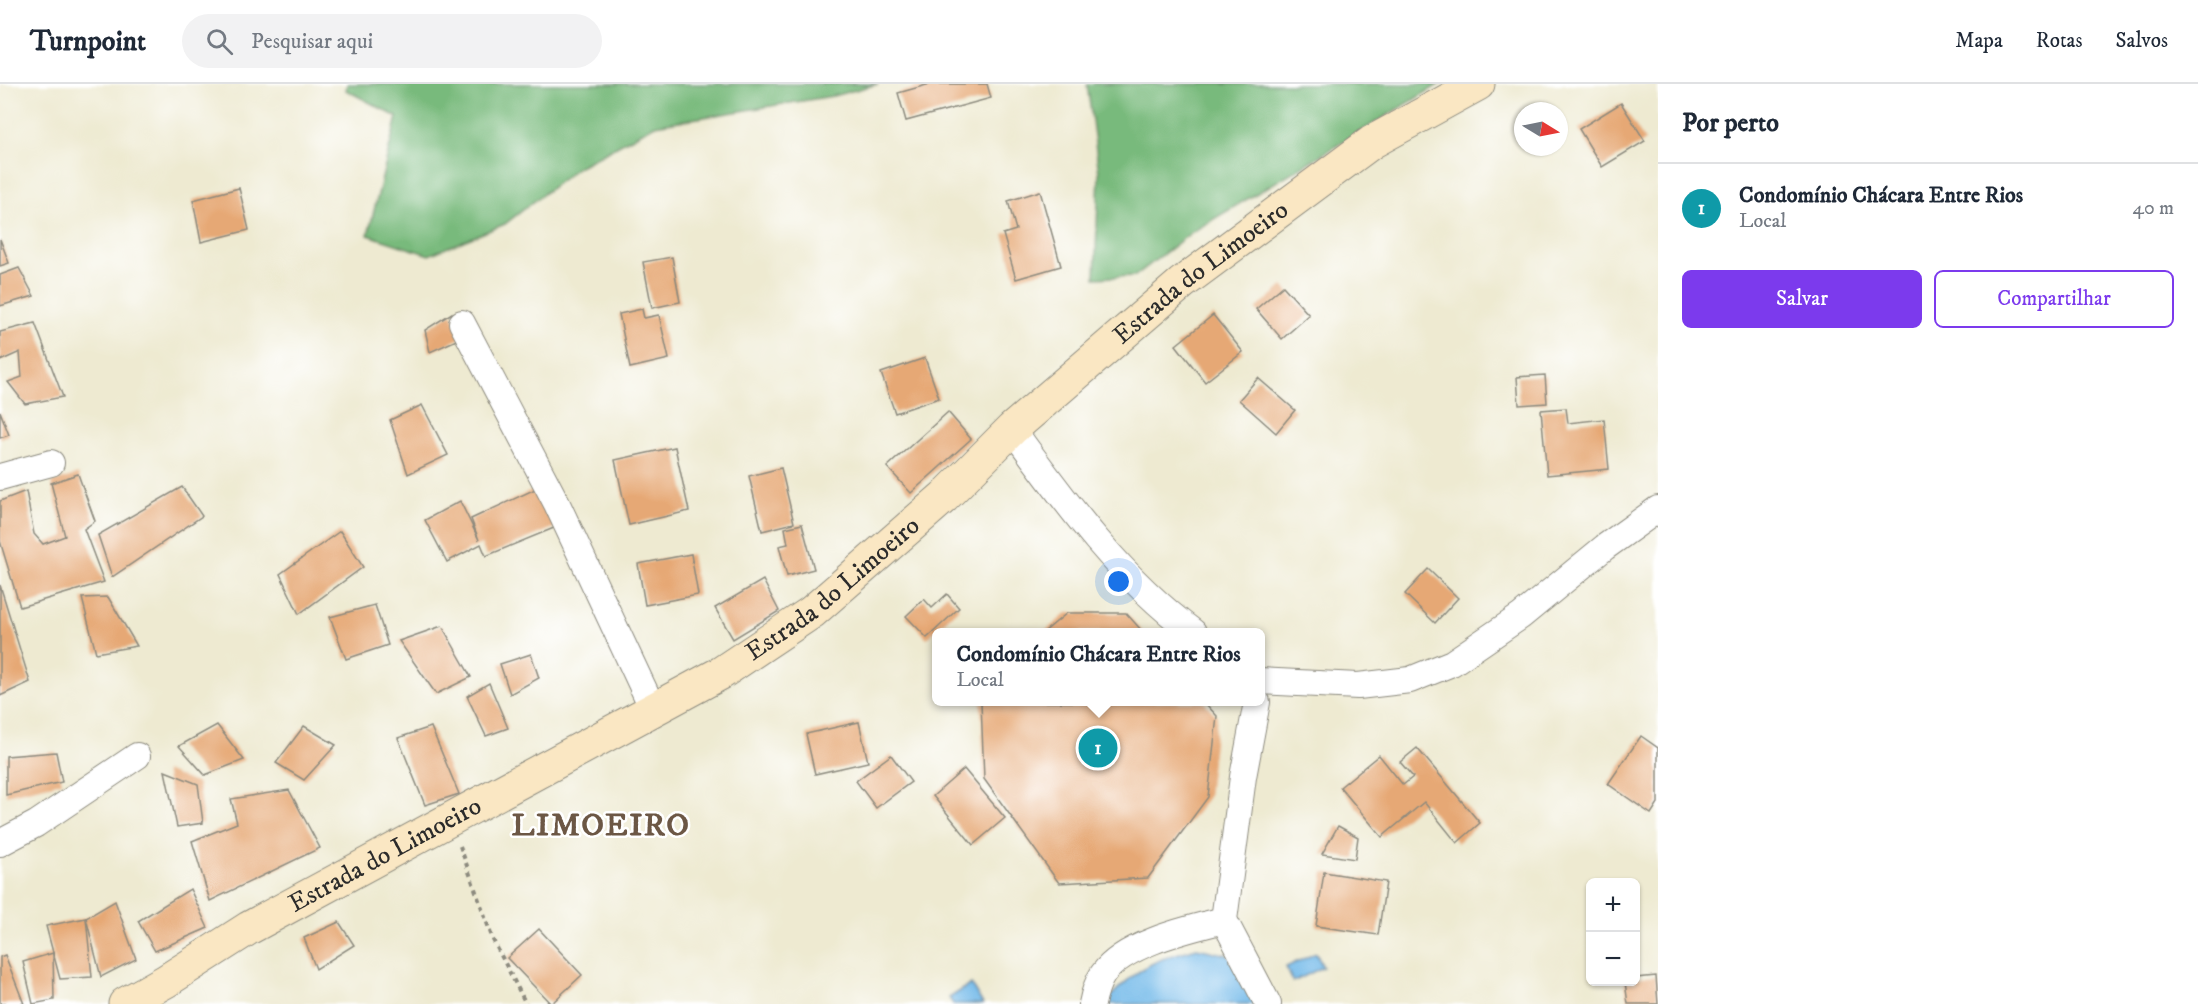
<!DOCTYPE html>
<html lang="pt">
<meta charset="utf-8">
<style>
body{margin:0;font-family:"IM FELL DW Pica",serif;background:#f2f2f3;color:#1f2937}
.controls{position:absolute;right:18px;bottom:18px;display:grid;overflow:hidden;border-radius:9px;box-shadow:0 2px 4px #0004}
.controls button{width:54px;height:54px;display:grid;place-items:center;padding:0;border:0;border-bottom:2px solid #e0e1e3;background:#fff;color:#1f2937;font:30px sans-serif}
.compass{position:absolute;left:1514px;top:18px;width:54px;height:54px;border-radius:50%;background:#fff;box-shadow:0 2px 4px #0004;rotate:100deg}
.you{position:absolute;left:1119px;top:498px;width:21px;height:21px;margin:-15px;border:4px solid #fff;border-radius:50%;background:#1a73e8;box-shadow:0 0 0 9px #1a73e833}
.badge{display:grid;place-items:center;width:39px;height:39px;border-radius:50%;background:#7c3aed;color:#fff;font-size:20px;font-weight:700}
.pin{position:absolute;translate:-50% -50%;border:3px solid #fff;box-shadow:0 2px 6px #0006}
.popup{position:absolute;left:932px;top:544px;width:333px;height:78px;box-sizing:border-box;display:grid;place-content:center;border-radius:9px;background:#fff;filter:drop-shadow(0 2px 4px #0005);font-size:20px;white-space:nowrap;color:#747a83}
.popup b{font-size:22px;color:#1f2937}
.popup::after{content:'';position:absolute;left:50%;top:100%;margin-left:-12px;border:12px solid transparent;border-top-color:#fff}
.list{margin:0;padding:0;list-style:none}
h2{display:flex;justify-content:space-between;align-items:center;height:78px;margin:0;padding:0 24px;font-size:26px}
h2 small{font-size:20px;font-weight:400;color:#747a83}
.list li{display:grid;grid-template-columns:39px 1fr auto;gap:18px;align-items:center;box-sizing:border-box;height:90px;padding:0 24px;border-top:2px solid #e0e1e3}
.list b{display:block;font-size:22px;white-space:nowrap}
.list p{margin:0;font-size:20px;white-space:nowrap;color:#747a83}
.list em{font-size:20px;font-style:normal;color:#747a83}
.actions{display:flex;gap:12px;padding:18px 24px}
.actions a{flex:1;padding:14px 0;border:2px solid #7c3aed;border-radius:9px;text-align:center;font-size:21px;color:#7c3aed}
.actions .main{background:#7c3aed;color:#fff}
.icon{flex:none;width:33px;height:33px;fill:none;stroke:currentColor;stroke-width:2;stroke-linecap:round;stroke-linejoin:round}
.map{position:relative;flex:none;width:1658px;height:920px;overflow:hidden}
header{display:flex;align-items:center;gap:36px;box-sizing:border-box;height:84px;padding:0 30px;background:#fff;border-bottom:2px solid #e0e1e3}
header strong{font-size:28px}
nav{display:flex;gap:33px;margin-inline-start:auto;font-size:21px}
.search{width:420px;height:54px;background:#f2f2f3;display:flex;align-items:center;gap:15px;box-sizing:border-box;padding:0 21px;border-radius:33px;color:#747a83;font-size:22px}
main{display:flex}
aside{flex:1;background:#fff}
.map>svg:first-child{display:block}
</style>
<header>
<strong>Turnpoint</strong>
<div class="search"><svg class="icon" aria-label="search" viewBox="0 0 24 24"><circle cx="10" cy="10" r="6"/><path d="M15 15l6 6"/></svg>Pesquisar aqui</div>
<nav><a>Mapa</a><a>Rotas</a><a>Salvos</a></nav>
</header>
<main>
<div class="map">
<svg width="1658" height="920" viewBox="0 0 1658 920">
<rect width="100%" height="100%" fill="#fff"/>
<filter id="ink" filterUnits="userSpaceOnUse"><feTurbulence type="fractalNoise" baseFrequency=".0167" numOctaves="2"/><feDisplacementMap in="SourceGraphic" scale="12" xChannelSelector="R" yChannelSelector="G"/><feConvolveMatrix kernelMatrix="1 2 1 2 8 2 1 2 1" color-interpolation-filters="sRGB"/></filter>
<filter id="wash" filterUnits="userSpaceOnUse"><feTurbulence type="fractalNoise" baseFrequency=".008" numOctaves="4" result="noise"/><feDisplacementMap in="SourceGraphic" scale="24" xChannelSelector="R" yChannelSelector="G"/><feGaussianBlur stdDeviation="1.35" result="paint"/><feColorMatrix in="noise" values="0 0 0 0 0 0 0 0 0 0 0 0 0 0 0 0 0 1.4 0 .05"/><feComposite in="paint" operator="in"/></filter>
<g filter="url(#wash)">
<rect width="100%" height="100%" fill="#eeead1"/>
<g fill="#78ba7c" stroke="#527254" stroke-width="1.5">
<path d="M347,0H878L833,12L655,41L578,83L505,140L429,171L368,151L397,33L346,6Z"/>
<path d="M1087,0H1440L1192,148L1135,192L1095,194L1099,89Z"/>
</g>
<g fill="#72b9e9" stroke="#4e728a" stroke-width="1.5">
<path d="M1197,864L1228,871L1256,913L1257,920H1109L1110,913C1140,882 1156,875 1197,864Z"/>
<path d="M1316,869L1323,883L1293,898L1286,883Z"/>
<path d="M971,900L983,920H953L949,914Z"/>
</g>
<g id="blocks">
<g fill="#e6a874">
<path d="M930,0H987L991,14L906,37L898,9Z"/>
<path d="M1621,19L1645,57L1602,83L1579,45Z"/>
<path d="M239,104L249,146L201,158L193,116Z"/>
<path d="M1040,107L1061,182L1016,195L1003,150L1016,146L1008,117Z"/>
<path d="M0,155L9,179L0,182Z"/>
<path d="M672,173L680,218L652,224L643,178Z"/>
<path d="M19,184L34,212L0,222V191Z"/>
<path d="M1283,202L1309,231L1282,255L1256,225Z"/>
<path d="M642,225L644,234L659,231L669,275L630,284L619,230Z"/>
<path d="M452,229L461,254L430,268L425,246Z"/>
<path d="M1213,231L1243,268L1205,298L1176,261Z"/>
<path d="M35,239L63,313L25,320L8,298L22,293L20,268L0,277V248Z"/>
<path d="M925,274L939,314L895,329L881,289Z"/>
<path d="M1545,291L1547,319L1519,321L1517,293Z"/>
<path d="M1258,294L1295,326L1276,349L1239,316Z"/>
<path d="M422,321L448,371L408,390L390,336Z"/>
<path d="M1566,324L1568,339L1604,335L1609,385L1547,391L1541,326Z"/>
<path d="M0,327L9,351L0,354Z"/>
<path d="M948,328L971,355L911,409L887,383Z"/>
<path d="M675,363L689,427L629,441L615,376Z"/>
<path d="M781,384L794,439L762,447L749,392Z"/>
<path d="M78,390L95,437L84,445L104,498L20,523L0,457V417L26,407L34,450L43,460L65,452L51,399Z"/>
<path d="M546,400L566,439L486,472L481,460L447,478L425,436L460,417L479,456L471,435Z"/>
<path d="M182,403L202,432L112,493L98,451Z"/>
<path d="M802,440L814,485L787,492L779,462L788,460L785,444Z"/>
<path d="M340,447L363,483L299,530L280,490Z"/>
<path d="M691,470L698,511L645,521L638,480Z"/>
<path d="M1428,485L1458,514L1435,539L1405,510Z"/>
<path d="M763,496L779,527L733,555L715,524Z"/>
<path d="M0,501L30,598L0,612Z"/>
<path d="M947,510L959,524L927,554L906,532L924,515L932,524Z"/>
<path d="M108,513L137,562L96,569L82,514Z"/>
<path d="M375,521L388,561L346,575L330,533Z"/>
<path d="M1067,529H1126L1143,548H1044Z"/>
<path d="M442,542L471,593L436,610L399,557Z"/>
<path d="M531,570L539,594L510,610L500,580Z"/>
<path d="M489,599L508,644L486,652L467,612Z"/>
<path d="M981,618H1204L1217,632L1208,713L1148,794L1059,799L984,695Z"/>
<path d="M859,638L868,678L815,690L806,650Z"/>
<path d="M217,641L244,676L205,691L179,662Z"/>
<path d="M304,642L336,661L304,696L276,679Z"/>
<path d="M431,643L459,710L425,721L398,654Z"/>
<path d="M1641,652L1658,664V719L1651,730L1608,700Z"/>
<path d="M1417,664L1480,739L1457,759L1424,718L1382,753L1340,703L1379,671L1403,701L1413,693L1400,678Z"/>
<path d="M56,668L62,698L6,711V672Z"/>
<path d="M891,671L911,698L876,724L856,697Z"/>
<path d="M964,685L1005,734L973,761L933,712Z"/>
<path d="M165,687L198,700L203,739L177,743Z"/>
<path d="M289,706L320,764L210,817L192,757L237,739L231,715Z"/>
<path d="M1338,742L1358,753L1355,775L1322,770Z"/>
<path d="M1324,788L1386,798L1378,851L1316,842Z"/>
<path d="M190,805L208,844L155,867L138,837Z"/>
<path d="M115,817L136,875L101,893L86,834Z"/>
<path d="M86,834L92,893L60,895L46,842Z"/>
<path d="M339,838L354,861L316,885L304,854Z"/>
<path d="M539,845L582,891L551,920L507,874Z"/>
<path d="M53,869L54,916L33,920L23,878Z"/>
<path d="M5,871L24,920H0V873Z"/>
<path d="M1656,892L1658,920H1628L1625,898H1636V894Z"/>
</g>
</g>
</g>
<g filter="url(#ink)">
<use href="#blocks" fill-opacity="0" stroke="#8c8a7e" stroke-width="1.5"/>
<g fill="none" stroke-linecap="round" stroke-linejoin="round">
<g stroke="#8c8a7e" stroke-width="28">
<g id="street">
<path d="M462,239L557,420L653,625"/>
<path d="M1012,345C1066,419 1119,493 1193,548"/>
<path d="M0,393L51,379"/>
<path d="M1260,597L1358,602L1410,596L1452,579L1521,532L1605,463L1658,425"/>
<path d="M1257,618L1243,693L1224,836L1268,920"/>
<path d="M0,759L36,740L137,672"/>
<path d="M1092,920C1094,910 1097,899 1103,890C1125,859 1189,845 1224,836"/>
</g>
</g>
<g stroke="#8c8a7e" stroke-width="35">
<g id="secondary">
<path id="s1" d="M125,920L166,897L249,844L721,589L812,528L944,413L1012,345L1182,199L1372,58L1478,0"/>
</g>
</g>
<path stroke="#8c8a7e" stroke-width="4" stroke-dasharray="4.5 4.5" stroke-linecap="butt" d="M460,762L493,856L526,920"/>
<use href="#street" stroke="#fff" stroke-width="26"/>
<use href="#secondary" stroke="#fae7c3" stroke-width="33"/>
</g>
</g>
<g text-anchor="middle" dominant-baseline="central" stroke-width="5" stroke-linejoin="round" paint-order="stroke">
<g font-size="26" fill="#2b2b2b" stroke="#fff">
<text stroke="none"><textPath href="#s1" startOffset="1308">Estrada do Limoeiro</textPath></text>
<text stroke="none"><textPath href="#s1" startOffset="822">Estrada do Limoeiro</textPath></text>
<text stroke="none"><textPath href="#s1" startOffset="300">Estrada do Limoeiro</textPath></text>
</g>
<g font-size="32" font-weight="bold" letter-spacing="1.5" fill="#6c5745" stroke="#fff">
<text x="601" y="742">LIMOEIRO</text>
</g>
</g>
</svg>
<div class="controls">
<button>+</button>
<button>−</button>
</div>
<svg class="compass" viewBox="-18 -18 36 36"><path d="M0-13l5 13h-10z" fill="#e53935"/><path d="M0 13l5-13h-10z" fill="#747a83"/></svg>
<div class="you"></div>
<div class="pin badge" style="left:1098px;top:664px;background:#0f9aa8">1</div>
<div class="popup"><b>Condomínio Chácara Entre Rios</b>Local</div>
</div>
<aside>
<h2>Por perto<small></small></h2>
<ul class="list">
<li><span class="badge" style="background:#0f9aa8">1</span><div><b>Condomínio Chácara Entre Rios</b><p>Local</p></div><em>40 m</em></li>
</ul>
<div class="actions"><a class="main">Salvar</a><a>Compartilhar</a></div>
</aside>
</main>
